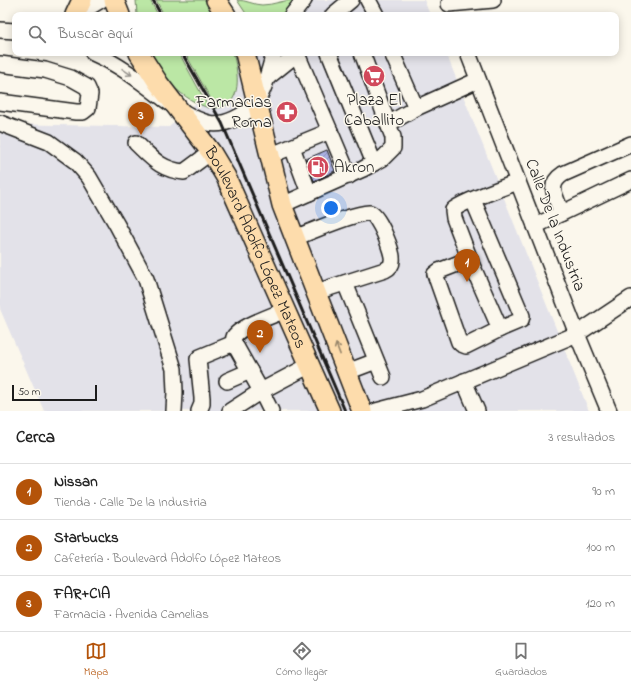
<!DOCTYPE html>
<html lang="es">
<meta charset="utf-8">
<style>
body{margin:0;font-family:"Indie Flower",sans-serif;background:#f6f6f6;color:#222}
.scale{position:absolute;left:12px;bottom:10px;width:85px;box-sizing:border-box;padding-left:4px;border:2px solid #1c1c1c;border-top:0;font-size:11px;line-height:14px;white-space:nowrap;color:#1c1c1c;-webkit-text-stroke:3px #fbf7ec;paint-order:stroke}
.you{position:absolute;left:331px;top:208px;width:14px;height:14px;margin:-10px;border:3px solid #fff;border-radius:50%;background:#1a73e8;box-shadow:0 0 0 6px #1a73e833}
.badge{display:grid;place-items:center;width:26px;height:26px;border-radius:50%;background:#b45309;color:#fff;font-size:13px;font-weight:700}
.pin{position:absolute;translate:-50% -33px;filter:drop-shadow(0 1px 2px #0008)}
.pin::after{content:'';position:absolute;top:21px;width:14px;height:12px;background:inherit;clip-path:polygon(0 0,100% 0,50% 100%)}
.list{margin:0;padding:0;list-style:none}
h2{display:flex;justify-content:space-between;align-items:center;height:52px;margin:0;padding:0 16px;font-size:17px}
h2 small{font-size:13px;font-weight:400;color:#767676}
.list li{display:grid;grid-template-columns:26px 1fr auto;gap:12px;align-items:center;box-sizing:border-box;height:56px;padding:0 16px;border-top:1px solid #e0e0e0}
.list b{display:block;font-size:15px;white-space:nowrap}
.list p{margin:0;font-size:13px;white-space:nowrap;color:#767676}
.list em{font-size:13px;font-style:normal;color:#767676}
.icon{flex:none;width:22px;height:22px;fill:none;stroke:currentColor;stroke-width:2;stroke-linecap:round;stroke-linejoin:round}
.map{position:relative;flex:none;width:631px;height:411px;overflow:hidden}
.search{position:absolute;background:#fff;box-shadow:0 2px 10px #0003;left:12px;right:12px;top:12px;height:44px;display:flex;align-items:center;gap:10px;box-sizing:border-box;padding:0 14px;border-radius:8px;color:#767676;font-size:15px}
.sheet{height:220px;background:#fff}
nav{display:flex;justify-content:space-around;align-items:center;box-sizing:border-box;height:56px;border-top:1px solid #e0e0e0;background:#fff;font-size:11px;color:#767676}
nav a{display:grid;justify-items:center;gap:2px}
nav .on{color:#b45309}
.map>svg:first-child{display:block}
</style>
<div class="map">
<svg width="631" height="411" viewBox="0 0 631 411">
<defs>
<pattern id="building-hatch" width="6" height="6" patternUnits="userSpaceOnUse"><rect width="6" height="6" fill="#abb1e2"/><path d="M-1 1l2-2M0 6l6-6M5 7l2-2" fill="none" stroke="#8a8fb6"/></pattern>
</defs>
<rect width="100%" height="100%" fill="#fbf7ec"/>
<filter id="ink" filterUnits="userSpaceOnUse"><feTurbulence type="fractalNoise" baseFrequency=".025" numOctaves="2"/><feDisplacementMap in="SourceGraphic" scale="8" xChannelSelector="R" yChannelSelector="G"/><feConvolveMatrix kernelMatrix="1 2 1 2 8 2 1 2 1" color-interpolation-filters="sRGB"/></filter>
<g filter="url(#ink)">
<g fill="#e3e2e9">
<path d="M314,0H424L430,15H296Z"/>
<path d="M253,53H446L589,411H44L0,309V124L169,127Z"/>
</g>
<g fill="#bbe7a5" stroke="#6c8260">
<path d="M136,0H150L158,15H137Z"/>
<path d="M156,0H207L217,15H164Z"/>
<path d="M237,0C246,0 254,5 262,5C274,5 282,0 294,0L281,15H247Z"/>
<path d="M148,53H179L209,108C183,100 160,77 148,53Z"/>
<path d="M185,53H233C238,71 244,106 216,108Z"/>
</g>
<path fill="url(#building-hatch)" stroke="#1c1c1c" d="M327,150L335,171L314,181L306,159Z"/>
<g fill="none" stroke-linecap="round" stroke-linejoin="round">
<g stroke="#1c1c1c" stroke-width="18">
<g id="minor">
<path d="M368,0L376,15"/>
<path d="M449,4L493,0"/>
<path d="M76,15L101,0"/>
<path d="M292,15L304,0"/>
<path d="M333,15L351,0"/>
<path d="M0,30L15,31"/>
<path d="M93,53C118,64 139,80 160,96C174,106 191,119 208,123C225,127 246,115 256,102C265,90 270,67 274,53"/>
<path d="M329,53L374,163"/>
<path d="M362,53L388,124"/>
<path d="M392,53L416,108"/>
<path d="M468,53L577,334L609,411"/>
<path d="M297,54L330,131"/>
<path d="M0,64L45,70L71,78L87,87L90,94L88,108L83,112H76L0,102"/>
<path d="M267,78L298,53"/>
<path d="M0,123L49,142L75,161L89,177L117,225L146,279L174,369L175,392L174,411"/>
<path d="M136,143C152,158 161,170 184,172L211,152"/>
<path d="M292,147L309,193"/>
<path d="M269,156L330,131L349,176"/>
<path d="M473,200L522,316L521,320L500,329L472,265L454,218L453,210C461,202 505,187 518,182"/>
<path d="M282,205L363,169L383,158L393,148V137L388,124L416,108L478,80"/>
<path d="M562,213C556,197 546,185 563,174L631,144"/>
<path d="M535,226L631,180"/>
<path d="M294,238C308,233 359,211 370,213C378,214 394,253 392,261C392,266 389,268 385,270L316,292"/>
<path d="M470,259L439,271L435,274L459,342L461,344L466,346L500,329"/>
<path d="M345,283L383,377"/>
<path d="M286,310C276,314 237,328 234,337C233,339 234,341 234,343L261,391L310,365"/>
<path d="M347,372L376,361"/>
<path d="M227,381L250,371"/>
<path d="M464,381L477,411"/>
<path d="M199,411L202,404V398L198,359L200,357L234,343"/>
<path d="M230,411L261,391L271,411"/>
<path d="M376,411L422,399L577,334L631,298"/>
</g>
</g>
<g stroke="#1c1c1c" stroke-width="22">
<g id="major">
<path d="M114,0L120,15"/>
<path d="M216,0L226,15"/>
<path d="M75,15L82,0"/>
<path id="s1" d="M139,53L159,84L211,152L226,177L330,411"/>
<path d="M245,53L282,205L362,411"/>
</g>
</g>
<use href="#minor" stroke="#fbf7ec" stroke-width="15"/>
<use href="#major" stroke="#fddcac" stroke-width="19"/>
<g stroke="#1c1c1c" stroke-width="3">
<path d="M153,0L161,15"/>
<path d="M182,53L222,123L345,411"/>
</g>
</g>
<defs><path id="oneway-shaft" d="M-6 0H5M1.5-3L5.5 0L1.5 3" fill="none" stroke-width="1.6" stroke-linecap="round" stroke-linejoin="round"/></defs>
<use stroke="#97948e" href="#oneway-shaft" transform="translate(127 72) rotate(34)"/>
<use stroke="#98866b" href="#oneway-shaft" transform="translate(338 349) rotate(-111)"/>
</g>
<defs>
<g id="supermarket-disc" transform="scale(1.15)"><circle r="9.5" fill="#d1495b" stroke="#fbf7ec"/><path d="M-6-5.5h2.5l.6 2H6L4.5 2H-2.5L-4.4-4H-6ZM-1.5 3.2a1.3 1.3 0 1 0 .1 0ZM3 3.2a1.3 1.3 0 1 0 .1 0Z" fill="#fff"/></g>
<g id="pharmacy-disc" transform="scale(1.15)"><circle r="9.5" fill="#d1495b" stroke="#fbf7ec"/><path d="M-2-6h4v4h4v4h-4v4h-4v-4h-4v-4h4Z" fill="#fff"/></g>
<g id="fuel-disc" transform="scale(1.15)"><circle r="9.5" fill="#d1495b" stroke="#fbf7ec"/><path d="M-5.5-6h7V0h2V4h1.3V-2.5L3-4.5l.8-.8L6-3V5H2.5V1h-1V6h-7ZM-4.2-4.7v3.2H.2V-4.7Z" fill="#fff"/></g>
</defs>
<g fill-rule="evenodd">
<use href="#supermarket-disc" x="374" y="76"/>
<use href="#pharmacy-disc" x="287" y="112"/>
<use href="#fuel-disc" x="318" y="167"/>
</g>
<g text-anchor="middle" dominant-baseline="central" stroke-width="3" stroke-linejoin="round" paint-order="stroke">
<g font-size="17" fill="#1c1c1c" stroke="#fbf7ec">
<text x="374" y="100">Plaza El<tspan x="374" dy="20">Caballito</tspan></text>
<text x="272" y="102" text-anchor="end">Farmacias<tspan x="272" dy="20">Roma</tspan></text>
<text x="334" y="167" text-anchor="start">Akron</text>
</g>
<g font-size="17" fill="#1c1c1c" stroke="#fbf7ec">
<text transform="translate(555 225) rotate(69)">Calle De la Industria</text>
<text stroke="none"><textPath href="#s1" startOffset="228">Boulevard Adolfo López Mateos</textPath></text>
</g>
</g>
</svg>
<div class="scale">50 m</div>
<div class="you"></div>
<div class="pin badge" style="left:467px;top:282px">1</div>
<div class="pin badge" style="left:260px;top:353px">2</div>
<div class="pin badge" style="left:141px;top:135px">3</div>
<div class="search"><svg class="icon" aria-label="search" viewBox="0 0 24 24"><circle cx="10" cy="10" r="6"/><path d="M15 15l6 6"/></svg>Buscar aquí</div>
</div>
<section class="sheet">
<h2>Cerca<small>3 resultados</small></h2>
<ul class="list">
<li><span class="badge">1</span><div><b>Nissan</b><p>Tienda · Calle De la Industria</p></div><em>90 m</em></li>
<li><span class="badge">2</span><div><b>Starbucks</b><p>Cafetería · Boulevard Adolfo López Mateos</p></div><em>100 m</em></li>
<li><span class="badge">3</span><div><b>FAR+CIA</b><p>Farmacia · Avenida Camelias</p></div><em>120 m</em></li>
</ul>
</section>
<nav>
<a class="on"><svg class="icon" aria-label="map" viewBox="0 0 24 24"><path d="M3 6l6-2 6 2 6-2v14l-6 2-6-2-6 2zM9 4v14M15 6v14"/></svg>Mapa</a>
<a><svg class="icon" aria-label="directions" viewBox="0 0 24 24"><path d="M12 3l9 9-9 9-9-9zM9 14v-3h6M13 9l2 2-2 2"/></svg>Cómo llegar</a>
<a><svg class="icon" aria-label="saved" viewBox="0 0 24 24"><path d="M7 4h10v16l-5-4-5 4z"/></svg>Guardados</a>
</nav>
